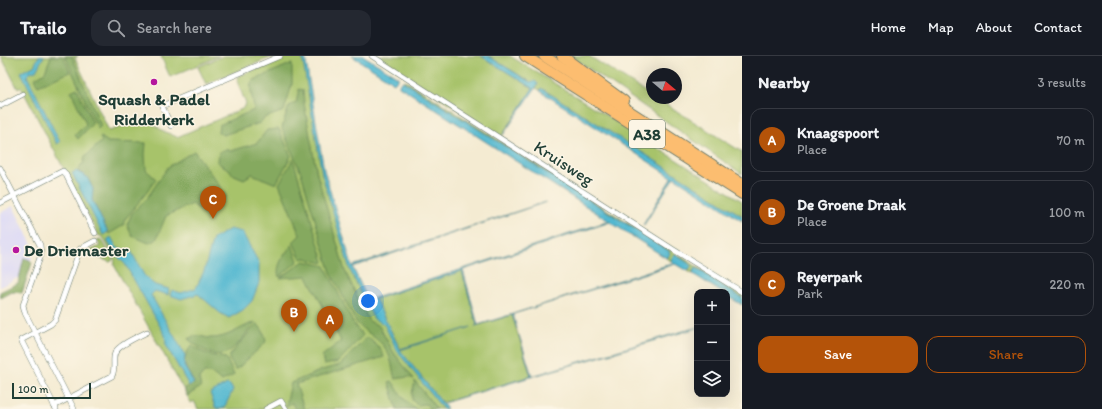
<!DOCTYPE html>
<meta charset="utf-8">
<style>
body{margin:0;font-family:Itim,sans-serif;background:#242831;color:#f1f3f6}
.controls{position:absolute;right:12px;bottom:12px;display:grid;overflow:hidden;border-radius:8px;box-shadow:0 4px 16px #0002}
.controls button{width:36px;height:36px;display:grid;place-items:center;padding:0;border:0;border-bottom:1px solid #363941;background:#171b24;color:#f1f3f6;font:20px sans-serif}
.compass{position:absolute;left:646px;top:12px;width:36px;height:36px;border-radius:50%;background:#171b24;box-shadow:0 4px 16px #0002;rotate:109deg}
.scale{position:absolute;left:12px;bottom:10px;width:79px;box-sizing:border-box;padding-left:4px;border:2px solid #1f3d34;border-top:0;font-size:11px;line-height:14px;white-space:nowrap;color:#1f3d34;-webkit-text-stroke:3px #fcf5e5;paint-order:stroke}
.you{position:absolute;left:368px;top:245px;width:14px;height:14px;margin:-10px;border:3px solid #fff;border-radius:50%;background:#1a73e8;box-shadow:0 0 0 6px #1a73e833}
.badge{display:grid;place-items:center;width:26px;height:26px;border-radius:50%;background:#b45309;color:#fff;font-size:13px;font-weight:700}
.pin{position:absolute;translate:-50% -33px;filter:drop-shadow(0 1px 2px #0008)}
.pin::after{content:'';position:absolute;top:21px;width:14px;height:12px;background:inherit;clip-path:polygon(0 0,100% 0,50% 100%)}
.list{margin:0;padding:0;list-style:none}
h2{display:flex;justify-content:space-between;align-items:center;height:52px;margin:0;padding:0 16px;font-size:17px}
h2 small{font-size:13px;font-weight:400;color:#9ea1a6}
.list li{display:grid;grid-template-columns:26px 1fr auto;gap:12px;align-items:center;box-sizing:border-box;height:64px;margin:0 8px 8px;padding:0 8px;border:1px solid #363941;border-radius:12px}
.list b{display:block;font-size:15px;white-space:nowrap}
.list p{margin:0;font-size:13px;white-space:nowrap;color:#9ea1a6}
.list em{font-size:13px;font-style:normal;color:#9ea1a6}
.actions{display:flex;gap:8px;padding:12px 16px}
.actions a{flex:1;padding:9px 0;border:1px solid #b45309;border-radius:12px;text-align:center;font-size:14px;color:#b45309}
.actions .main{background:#b45309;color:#fff}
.icon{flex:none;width:22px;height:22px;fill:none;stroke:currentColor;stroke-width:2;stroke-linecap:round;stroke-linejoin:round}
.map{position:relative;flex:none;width:742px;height:353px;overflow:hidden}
header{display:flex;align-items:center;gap:24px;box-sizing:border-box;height:56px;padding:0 20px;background:#171b24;border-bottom:1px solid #363941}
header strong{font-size:19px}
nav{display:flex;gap:22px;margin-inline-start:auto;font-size:14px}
.search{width:280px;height:36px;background:#242831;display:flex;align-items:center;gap:10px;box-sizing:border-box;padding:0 14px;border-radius:12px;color:#9ea1a6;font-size:15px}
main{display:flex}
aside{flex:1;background:#171b24}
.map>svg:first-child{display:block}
</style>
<header>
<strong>Trailo</strong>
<div class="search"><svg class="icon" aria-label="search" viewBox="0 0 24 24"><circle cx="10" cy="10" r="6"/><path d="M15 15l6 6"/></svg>Search here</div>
<nav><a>Home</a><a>Map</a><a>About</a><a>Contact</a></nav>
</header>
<main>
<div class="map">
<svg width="742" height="353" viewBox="0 0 742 353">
<rect width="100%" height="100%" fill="#fcf5e5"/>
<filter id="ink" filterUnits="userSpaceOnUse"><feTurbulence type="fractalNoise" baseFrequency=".025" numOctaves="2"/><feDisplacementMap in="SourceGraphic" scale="8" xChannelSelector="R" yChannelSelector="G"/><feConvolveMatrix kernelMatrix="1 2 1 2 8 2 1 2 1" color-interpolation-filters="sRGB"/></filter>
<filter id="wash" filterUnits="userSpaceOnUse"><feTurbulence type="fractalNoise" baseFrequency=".012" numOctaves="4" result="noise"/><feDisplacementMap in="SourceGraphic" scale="16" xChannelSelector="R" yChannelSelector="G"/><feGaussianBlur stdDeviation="0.9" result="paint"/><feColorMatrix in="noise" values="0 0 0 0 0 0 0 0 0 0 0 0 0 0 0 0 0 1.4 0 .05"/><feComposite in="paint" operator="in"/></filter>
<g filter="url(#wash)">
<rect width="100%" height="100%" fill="#f4ebd2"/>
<path fill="#d9d7f8" d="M13,150L33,191V197L27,217L0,231V157Z"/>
<g fill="#a7c36a" stroke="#63804f">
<path d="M1,0H78L75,2L109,75L146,63L163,75L177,81L242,53L246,48L237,25L239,20L285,0H303L322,114L349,206L366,244L385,267L400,298L444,353H198L194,345L191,347L114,209L115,204L103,181L98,179L97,176L21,31L18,33Z"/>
<path d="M161,0H219L170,21Z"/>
<path d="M223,0H274L206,28L198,11Z"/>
<path d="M376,0H481L533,32L501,81Z"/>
<path d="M488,0H510L577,41L742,145V160L541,33L540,34L536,32L537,30Z"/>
<path d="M571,0H589L652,40V42H656L742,96V118Z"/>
<path d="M405,24L569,129L568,130L403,25Z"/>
<path d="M574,133L742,239V242L696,212L692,216L693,218L687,215L690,214L673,200L671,205L666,202L668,201L669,195L573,134Z"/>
<path d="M100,183L102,184L113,204L110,206L86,197L100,190L97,184Z"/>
<path d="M462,215L477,269L475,270L512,259L531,320L446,346H441L400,295L402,292L400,293L375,243Z"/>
</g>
<g fill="#85a95e" stroke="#527349">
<path d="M51,0H63L70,16L38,30L34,23L45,16Z"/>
<path d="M65,0H72L101,70L98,73Z"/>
<path d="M292,8V28L284,55L264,62L260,67L223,79L218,76L219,69L254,54C254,46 248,31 252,25L288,9Z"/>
<path d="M77,32L93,67L78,83L75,79L86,68L71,35Z"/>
<path d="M299,33L303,34L304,47L317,118L345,215L369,265L379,270L394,297L414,323L408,321L395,323C392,314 392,303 387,295C382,284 364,276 356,266L331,217L301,117L284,77L282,72L284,65L289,50L296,47Z"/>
<path d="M279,73L291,100L276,128L252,118L244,123L232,118L230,114L218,107L219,96L226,93L231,95L257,87L267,74Z"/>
<path d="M101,81L108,86L146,87L145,98L146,114L156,123L147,136L126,162L124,169L109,178L92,144L93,133L87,121L78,115L81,109L83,108L85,101L102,85L100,82Z"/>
<path d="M194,95L217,126L226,140C220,149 217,155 206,159L192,148L170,158L166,160L156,184L149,187L132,180L127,169L132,157L147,142L168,111Z"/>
<path d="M293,103L324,206L323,207L305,202L301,203L293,186L300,179L279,128Z"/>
<path d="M292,189L298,205L279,221C275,210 285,197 292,189Z"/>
<path d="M24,202L30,204L32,207L22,237L12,236L1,242L0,236L18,227Z"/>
<path d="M304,205L325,210L352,265L356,271L363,279L338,306L324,309L322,300L341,285L307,220L280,222Z"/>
<path d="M255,266C231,297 224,312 188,283C199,277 199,281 210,282C227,283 240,271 255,266Z"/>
<path d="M257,267L263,275L266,285L264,288L236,314L229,303L230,299Z"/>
<path d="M367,281L380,292L384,301L296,328L304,353H295L292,347L286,350L291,327L322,314L340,309Z"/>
<path d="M192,289C203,298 213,300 226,302L234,319L222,325C215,321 214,316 204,317L199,323L201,331L187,340L184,333L194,327C185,310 179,306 192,289Z"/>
<path d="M392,325L404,343L416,353H397L389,326Z"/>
<path d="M415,325L436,352L437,353H430L426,348L417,349L412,344V337Z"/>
</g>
<g fill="#52b8d0" stroke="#387a82">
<path d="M39,0H44L36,15L30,16L27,20L60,86L57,88L21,16L34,10Z"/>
<path d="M302,0H305L324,114L352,210L546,146L353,211V212L368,244L609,165L399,30V28L403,25L669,195L670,198L666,202L610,166L463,214L478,269L674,207L671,205L673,200L676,199L691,209L690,213L687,215L675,208L513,258L517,273L512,259L475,270L477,269L462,215L375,243L400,293L471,271L400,294L447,353H443L398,296L384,268L374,263L350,214L322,118Z"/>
<path d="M352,0H364L398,21V23L394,27Z"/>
<path d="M481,0H488L530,26L535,25L538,28L537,30L503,79L533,32Z"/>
<path d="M541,32L742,160V165L674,121L644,169H643L672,121L540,35Z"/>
<path d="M76,115L87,121L93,133L92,144L108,176L103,179L72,117Z"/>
<path d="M230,173L242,176L259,207V227L252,245L243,254L229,262L220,257L198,238L181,243L170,239L172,234L181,237L196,232L204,215L213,183Z"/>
<path d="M111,181L117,192L131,195L144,219L151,226L155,229L169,233L168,239L155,235L151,239L185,299L184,310L194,327L189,330L166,289L165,279L125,208L115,198L107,184Z"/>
<path d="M696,212L742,242V249L727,240V236H721L693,218L694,213Z"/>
<path d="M697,271V272L446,346L531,320L519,279L532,320Z"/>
<path d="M227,328L230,329L233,334L224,352L219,353L215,351L210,337Z"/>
</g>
</g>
<g filter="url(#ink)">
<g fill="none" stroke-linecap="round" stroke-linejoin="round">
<g stroke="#6a7a6b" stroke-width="6">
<g id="street">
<path d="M372,0L674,194L742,236"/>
<path d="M0,50L23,38"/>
<path d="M171,70L162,50L280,0"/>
<path d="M0,112L40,189L41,199L23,249L25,257L74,353"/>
<path d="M0,147L63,115L65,117L95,177"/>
<path d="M54,350L112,320C116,312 112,304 115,297C118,289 139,280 147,276"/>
<path d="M56,353L21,284L51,268L55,264L80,193L95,185"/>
<path d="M266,353L281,345L286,353"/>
</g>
</g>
<g stroke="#6a7a6b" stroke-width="12">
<g id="highway">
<path d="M525,0L742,138"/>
<path d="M544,0L742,128"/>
<path d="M562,0L624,45"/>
</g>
</g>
<use href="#street" stroke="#fff" stroke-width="5"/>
<use href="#highway" stroke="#fcbd6f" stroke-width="10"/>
</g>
</g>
<g fill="#b5179e" stroke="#fcf5e5" stroke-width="1.5">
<circle cx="154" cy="26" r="4"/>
<circle cx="16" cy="194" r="4"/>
</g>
<g text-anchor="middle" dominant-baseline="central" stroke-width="3" stroke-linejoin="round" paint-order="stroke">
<rect fill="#fcf5e5" stroke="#617469" stroke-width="1" x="629" y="64" width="36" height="28" rx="3"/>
<g font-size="16" font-weight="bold" fill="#1f3d34">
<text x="647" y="78">A38</text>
</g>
<g font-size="17" font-weight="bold" fill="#1f3d34" stroke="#fcf5e5">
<text x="154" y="43">Squash &amp; Padel<tspan x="154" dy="20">Ridderkerk</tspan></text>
<text x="24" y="194" text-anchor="start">De Driemaster</text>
</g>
<g font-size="17" fill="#1f3d34" stroke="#fcf5e5">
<text transform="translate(564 107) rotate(33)">Kruisweg</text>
</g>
</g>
</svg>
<div class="controls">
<button>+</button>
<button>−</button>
<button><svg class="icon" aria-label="layers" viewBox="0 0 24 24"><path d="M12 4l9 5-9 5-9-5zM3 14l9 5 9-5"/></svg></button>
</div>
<svg class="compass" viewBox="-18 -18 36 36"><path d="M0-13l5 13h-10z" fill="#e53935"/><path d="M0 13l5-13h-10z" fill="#9ea1a6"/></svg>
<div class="scale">100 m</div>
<div class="you"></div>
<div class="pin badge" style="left:330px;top:283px">A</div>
<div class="pin badge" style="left:294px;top:276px">B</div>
<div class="pin badge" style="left:213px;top:163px">C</div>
</div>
<aside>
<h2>Nearby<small>3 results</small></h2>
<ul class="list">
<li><span class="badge">A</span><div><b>Knaagspoort</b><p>Place</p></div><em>70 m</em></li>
<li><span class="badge">B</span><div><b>De Groene Draak</b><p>Place</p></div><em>100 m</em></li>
<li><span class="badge">C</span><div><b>Reyerpark</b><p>Park</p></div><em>220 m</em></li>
</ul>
<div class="actions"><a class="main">Save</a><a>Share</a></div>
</aside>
</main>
